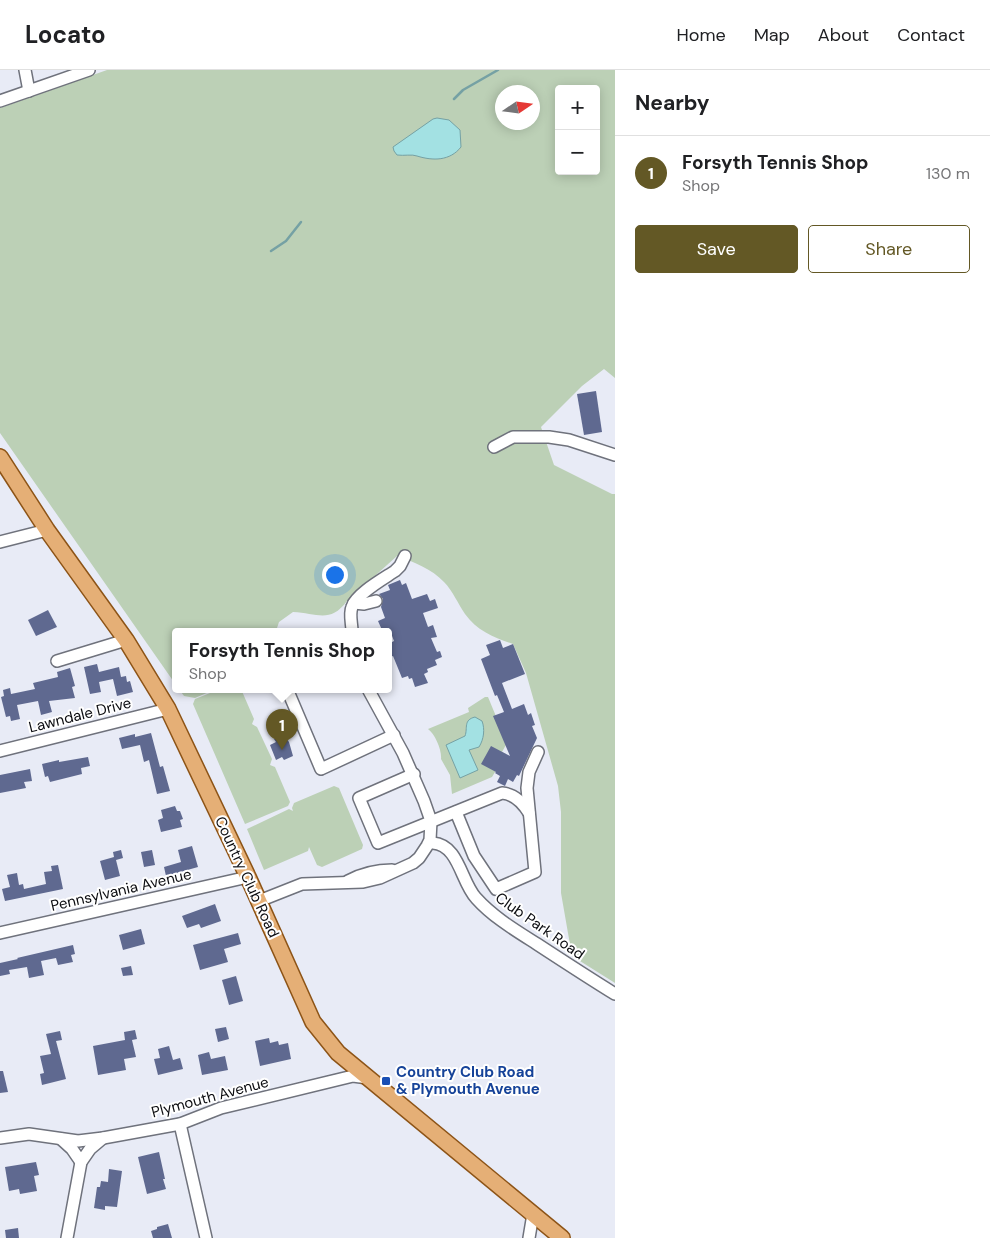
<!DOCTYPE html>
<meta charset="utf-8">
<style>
body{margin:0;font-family:"DM Sans",sans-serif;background:#f2f2f2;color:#202124}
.controls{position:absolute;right:15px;top:15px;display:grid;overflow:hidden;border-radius:5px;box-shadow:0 2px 12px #0003}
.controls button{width:45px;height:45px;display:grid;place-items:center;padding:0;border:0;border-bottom:1px solid #e0e0e0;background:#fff;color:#202124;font:25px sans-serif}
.compass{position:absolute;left:495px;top:15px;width:45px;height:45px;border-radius:50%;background:#fff;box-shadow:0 2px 12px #0003;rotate:77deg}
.you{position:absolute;left:334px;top:504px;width:18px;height:18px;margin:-12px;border:4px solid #fff;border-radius:50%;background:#1a73e8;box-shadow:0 0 0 8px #1a73e833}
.badge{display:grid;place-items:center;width:32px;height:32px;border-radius:50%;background:#635825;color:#fff;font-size:16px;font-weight:700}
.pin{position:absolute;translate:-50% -41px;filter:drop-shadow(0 1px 2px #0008)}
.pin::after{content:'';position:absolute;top:26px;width:18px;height:15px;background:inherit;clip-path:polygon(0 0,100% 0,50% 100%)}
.popup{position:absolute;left:172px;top:558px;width:220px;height:65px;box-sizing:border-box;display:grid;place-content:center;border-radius:5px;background:#fff;filter:drop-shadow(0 1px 4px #0005);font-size:16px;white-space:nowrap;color:#757577}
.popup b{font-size:19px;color:#202124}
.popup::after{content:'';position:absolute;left:50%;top:100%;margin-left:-10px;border:10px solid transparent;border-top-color:#fff}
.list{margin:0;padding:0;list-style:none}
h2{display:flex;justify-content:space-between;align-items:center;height:65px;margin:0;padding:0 20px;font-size:21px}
h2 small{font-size:16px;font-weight:400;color:#757577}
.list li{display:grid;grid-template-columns:32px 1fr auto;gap:15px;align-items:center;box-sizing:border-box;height:75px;padding:0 20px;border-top:1px solid #e0e0e0}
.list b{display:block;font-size:19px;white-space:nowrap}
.list p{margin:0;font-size:16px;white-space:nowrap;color:#757577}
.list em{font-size:16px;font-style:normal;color:#757577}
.actions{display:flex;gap:10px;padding:15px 20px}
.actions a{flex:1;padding:11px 0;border:1px solid #635825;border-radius:5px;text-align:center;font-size:18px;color:#635825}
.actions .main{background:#635825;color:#fff}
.map{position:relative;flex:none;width:615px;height:1168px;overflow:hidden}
header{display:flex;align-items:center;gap:30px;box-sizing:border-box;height:70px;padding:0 25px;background:#fff;border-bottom:1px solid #e0e0e0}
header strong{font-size:24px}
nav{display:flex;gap:28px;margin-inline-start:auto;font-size:18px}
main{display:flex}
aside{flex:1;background:#fff}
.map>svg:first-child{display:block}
</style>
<header>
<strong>Locato</strong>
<nav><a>Home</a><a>Map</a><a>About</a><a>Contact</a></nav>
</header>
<main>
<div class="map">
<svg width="615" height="1168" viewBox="0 0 615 1168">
<rect width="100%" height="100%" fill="#e8ebf6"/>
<g fill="#bcd0b6" fill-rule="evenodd">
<path d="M107,0H615V308L604,299L582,316L541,357L554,395L612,424H615V913L572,886L561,823V742L558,716L526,603L513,574C495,568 477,561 465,544C458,534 453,521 444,512C432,499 414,492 397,486L347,531C330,554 317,543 293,542L279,552L276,561H176V615L0,363V38ZM559,19H596V101H559ZM502,22H532V52H502Z"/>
<path d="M179,619H216L195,628L184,626Z"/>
<path d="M220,619H241L254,649L252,654L257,657L272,689L270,695L275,697L290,732L288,736L245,754L193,634L195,629Z"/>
<path d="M485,627H488L507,673L502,682L506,684L492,707L452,724L450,705L441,689C442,680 435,664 428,659L469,642L468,638Z"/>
<path d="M334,716L339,718L363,775L362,779L322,797L317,795L309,777L308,781L264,800L247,759L289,739L293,741L292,738L294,733Z"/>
</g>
<g fill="#a3e1e3" stroke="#75a1a4">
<path d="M437,48L449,50L460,60L461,77C450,91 433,91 417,86C412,84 404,86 397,85L394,81L393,77L433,49Z"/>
<path d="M475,647L482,651C485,659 484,669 479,677L469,680L478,700L460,708L446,675L465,666C468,658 463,650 475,647Z"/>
</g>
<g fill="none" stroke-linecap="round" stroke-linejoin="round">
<g stroke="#75a1a4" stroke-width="2.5">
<path d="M454,29L463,20L498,0"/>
<path d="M271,181L286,171L301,152"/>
</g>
</g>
<g fill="#5f6990">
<path d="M596,321L602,362L584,365L577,324Z"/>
<path d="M400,510L402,515L406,513L412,529L427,524L430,531L435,529L438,538L423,543L428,557L433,555L437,567L431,568L437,582L440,581L442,587L435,590L437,595L427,599L428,602L424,604L428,613L415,617L412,608L409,609L408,606L402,608L393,586L388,588V574L394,571L389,558L382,560L378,551L385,548L381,537L383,529L379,524L390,520L388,515Z"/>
<path d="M48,540L57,557L36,566L28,550Z"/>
<path d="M500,570L503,578L513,574L525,604L502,613L512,639L524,634L528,645L531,643L535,655L532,656L537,668L519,706L517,705L513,712L508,709L505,716L497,712L500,706L495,703L496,702L481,694L491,676L510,686L493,646L504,642L497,625L495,626L481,589L490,585L486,575Z"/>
<path d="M97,594L99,602L119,597L121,607L126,606L127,612L130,611L133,622L117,626L113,609L99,612L101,622L90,624L84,597Z"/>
<path d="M70,598L75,616L72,617L75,628L49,631L52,642L41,645L38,631L17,635L20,649L11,651L10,646L6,647L1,627L4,626L3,620L10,618L11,624L35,619L33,613L58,607L57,602Z"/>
<path d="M151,663L160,697L163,696L170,721L157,724L149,690L144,692L140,675L122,679L119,668L135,664V667Z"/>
<path d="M283,665L289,672L293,686L284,690L282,687L276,690L270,675L276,672L274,669Z"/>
<path d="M88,687L90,696L81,698L82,704L50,712L48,706L45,707L42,694L59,690V692Z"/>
<path d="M30,699L32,711L24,712L26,718L0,723V705Z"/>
<path d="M175,736L177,741H180L183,749L180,750L182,757L161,762L158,750L163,748L161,740Z"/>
<path d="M192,776L198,797L166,806L164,797L181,792L178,780Z"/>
<path d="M121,780L123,788L116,790L120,806L105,810L100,791L114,787L113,782Z"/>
<path d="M152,780L155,795L144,797L141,782Z"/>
<path d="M58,795L63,819L5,831L2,819L10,817L7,805L17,803L19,815L23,814L24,819L46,814L44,802L52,801L51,796Z"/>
<path d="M215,834L221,851L201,858L199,854L187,858L182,846Z"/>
<path d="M141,859L145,874L123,880L119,865Z"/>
<path d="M238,863L241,874L224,879L228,892L200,900L193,875Z"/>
<path d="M73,875L75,884L71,885L73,892L58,895L56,888L41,891L44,905L29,908L27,897L9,900L10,904L0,906V893L18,889L17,888Z"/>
<path d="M131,896L133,905L123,906L121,898Z"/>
<path d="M236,906L243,931L229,935L222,910Z"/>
<path d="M226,957L229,969L218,972L215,959Z"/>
<path d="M135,960L137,969L132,970L136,987L124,989L126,1000L98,1005L93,976L125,970L124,962Z"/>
<path d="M60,961L62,970L56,971L66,1009L42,1015L40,1004L44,1003L40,986L51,984L46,964Z"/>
<path d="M269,968L270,973L278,971L279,975L288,973L291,989L260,996L255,971Z"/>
<path d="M169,976L173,990L180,988L183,999L158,1005L154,989L160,988L158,979Z"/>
<path d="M209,982L211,989L225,986L228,1000L202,1005L198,985Z"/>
<path d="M0,1001H3L8,1022L0,1023Z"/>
<path d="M159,1082L165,1109H163L166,1119L147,1124L138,1087Z"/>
<path d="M36,1092L39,1105L34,1106L37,1121L20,1124L19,1119L9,1121L5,1097Z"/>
<path d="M109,1099L122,1101L117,1137L105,1136V1140L94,1138L97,1117H100L101,1111L108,1112Z"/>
<path d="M168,1154L172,1168H153L151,1161L157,1159V1157Z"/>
<path d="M18,1158L19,1168H6L5,1160Z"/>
</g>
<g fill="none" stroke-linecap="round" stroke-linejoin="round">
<g stroke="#6f727c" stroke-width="14">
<g id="minor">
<path d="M25,0L29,21"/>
<path d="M0,31L89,0"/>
<path d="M494,377L513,367H549L569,370L615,385"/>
<path d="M0,472L47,460"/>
<path d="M354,533L364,534L376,531"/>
<path d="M352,561C352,554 349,544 352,537C356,524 383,509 395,501L400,496L405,486"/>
<path d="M57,591L126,570"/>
<path d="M287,619L321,699L394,665"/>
<path d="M0,681L168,639"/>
<path d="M414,704L359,728L378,773L502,723C515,724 523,733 529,743"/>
<path d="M456,742L474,786L496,819L535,802L527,718L529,702L538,682"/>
<path d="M433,773C459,775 461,812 476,828C493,847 515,860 537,874C563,891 589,908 615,924"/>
<path d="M348,811C363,803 376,800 392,800"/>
<path d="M259,831L302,814L363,812L380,808L413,793L419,788L427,776L430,770L431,751L424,731L403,683L368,619"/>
<path d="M0,863L248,807"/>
<path d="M180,1054L206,1168"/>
<path d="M0,1068L29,1064L78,1071L103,1068L180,1054L221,1038L353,1006L368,1008"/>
<path d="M61,1069L72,1079L81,1092"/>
<path d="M67,1168L81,1092L90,1079L103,1068"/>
<path d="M529,1168L533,1144"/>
</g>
</g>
<g stroke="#8d5417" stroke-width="18">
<path id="major" d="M0,387L47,460L126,570L168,639L248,807L313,952L338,983L562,1168"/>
</g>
<use href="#minor" stroke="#fff" stroke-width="11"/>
<use href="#major" stroke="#e5af76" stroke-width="15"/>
</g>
<rect fill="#1a4fb4" stroke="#fff" stroke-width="2" x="381" y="1006" width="10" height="10" rx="2.5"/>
<g text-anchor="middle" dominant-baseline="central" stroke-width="4" stroke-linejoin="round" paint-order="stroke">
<g font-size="15" fill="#0b0c10" stroke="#fff">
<text transform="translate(80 645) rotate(-14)">Lawndale Drive</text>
<text transform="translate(247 807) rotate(65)">Country Club Road</text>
<text transform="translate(121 820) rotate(-13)">Pennsylvania Avenue</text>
<text transform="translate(540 856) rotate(35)">Club Park Road</text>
<text transform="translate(210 1027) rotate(-15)">Plymouth Avenue</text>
</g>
<g font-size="15" font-weight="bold" fill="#164399" stroke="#fff" text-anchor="start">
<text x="396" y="1002">Country Club Road<tspan x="396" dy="17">&amp; Plymouth Avenue</tspan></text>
</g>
</g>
</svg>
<div class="controls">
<button>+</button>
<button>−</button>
</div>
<svg class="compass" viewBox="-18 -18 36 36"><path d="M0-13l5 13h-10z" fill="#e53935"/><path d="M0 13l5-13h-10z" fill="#757577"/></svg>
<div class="you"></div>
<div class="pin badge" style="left:282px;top:680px">1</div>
<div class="popup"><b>Forsyth Tennis Shop</b>Shop</div>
</div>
<aside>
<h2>Nearby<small></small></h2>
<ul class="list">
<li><span class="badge">1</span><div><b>Forsyth Tennis Shop</b><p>Shop</p></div><em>130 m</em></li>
</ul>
<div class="actions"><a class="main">Save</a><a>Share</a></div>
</aside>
</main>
